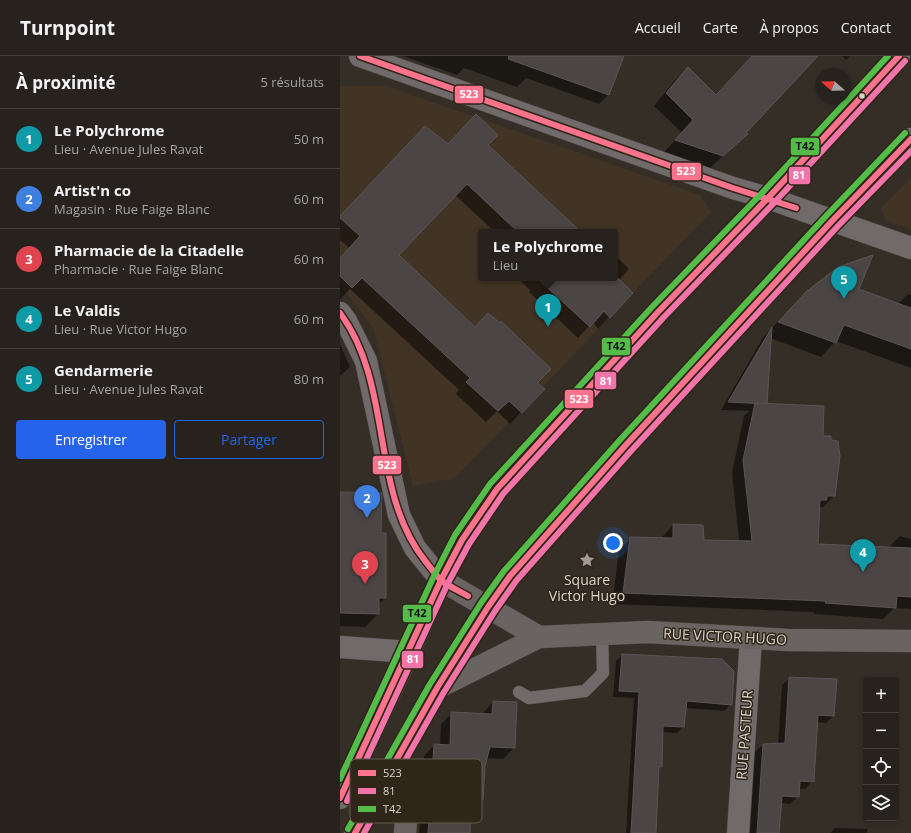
<!DOCTYPE html>
<html lang="fr">
<meta charset="utf-8">
<style>
body{margin:0;font-family:"Open Sans",sans-serif;background:#332f2a;color:#f1f3f6}
.controls{position:absolute;right:12px;bottom:12px;display:grid;overflow:hidden;border-radius:4px;box-shadow:0 2px 6px #0003}
.controls button{width:36px;height:36px;display:grid;place-items:center;padding:0;border:0;border-bottom:1px solid #433f3b;background:#27221d;color:#f1f3f6;font:20px sans-serif}
.compass{position:absolute;left:475px;top:12px;width:36px;height:36px;border-radius:50%;background:#27221d;box-shadow:0 2px 6px #0003;rotate:290deg}
.you{position:absolute;left:273px;top:487px;width:14px;height:14px;margin:-10px;border:3px solid #fff;border-radius:50%;background:#1a73e8;box-shadow:0 0 0 6px #1a73e833}
.badge{display:grid;place-items:center;width:26px;height:26px;border-radius:50%;background:#2563eb;color:#fff;font-size:13px;font-weight:700}
.pin{position:absolute;translate:-50% -33px;filter:drop-shadow(0 1px 2px #0008)}
.pin::after{content:'';position:absolute;top:21px;width:14px;height:12px;background:inherit;clip-path:polygon(0 0,100% 0,50% 100%)}
.popup{position:absolute;left:138px;top:173px;width:140px;height:52px;box-sizing:border-box;display:grid;place-content:center;border-radius:4px;background:#27221d;filter:drop-shadow(0 1px 3px #0005);font-size:13px;white-space:nowrap;color:#a4a4a4}
.popup b{font-size:15px;color:#f1f3f6}
.popup::after{content:'';position:absolute;left:50%;top:100%;margin-left:-8px;border:8px solid transparent;border-top-color:#27221d}
.list{margin:0;padding:0;list-style:none}
h2{display:flex;justify-content:space-between;align-items:center;height:52px;margin:0;padding:0 16px;font-size:17px}
h2 small{font-size:13px;font-weight:400;color:#a4a4a4}
.list li{display:grid;grid-template-columns:26px 1fr auto;gap:12px;align-items:center;box-sizing:border-box;height:60px;padding:0 16px;border-top:1px solid #433f3b}
.list b{display:block;font-size:15px;white-space:nowrap}
.list p{margin:0;font-size:13px;white-space:nowrap;color:#a4a4a4}
.list em{font-size:13px;font-style:normal;color:#a4a4a4}
.actions{display:flex;gap:8px;padding:12px 16px}
.actions a{flex:1;padding:9px 0;border:1px solid #2563eb;border-radius:4px;text-align:center;font-size:14px;color:#2563eb}
.actions .main{background:#2563eb;color:#fff}
.icon{flex:none;width:22px;height:22px;fill:none;stroke:currentColor;stroke-width:2;stroke-linecap:round;stroke-linejoin:round}
.map{position:relative;flex:none;width:571px;height:777px;overflow:hidden}
header{display:flex;align-items:center;gap:24px;box-sizing:border-box;height:56px;padding:0 20px;background:#27221d;border-bottom:1px solid #433f3b}
header strong{font-size:19px}
nav{display:flex;gap:22px;margin-inline-start:auto;font-size:14px}
main{display:flex}
aside{flex:1;background:#27221d}
.map>svg:first-child{display:block}
</style>
<header>
<strong>Turnpoint</strong>
<nav><a>Accueil</a><a>Carte</a><a>À propos</a><a>Contact</a></nav>
</header>
<main>
<aside>
<h2>À proximité<small>5 résultats</small></h2>
<ul class="list">
<li><span class="badge" style="background:#0f9aa8">1</span><div><b>Le Polychrome</b><p>Lieu · Avenue Jules Ravat</p></div><em>50 m</em></li>
<li><span class="badge" style="background:#3f7fe0">2</span><div><b>Artist'n co</b><p>Magasin · Rue Faige Blanc</p></div><em>60 m</em></li>
<li><span class="badge" style="background:#e0444e">3</span><div><b>Pharmacie de la Citadelle</b><p>Pharmacie · Rue Faige Blanc</p></div><em>60 m</em></li>
<li><span class="badge" style="background:#0f9aa8">4</span><div><b>Le Valdis</b><p>Lieu · Rue Victor Hugo</p></div><em>60 m</em></li>
<li><span class="badge" style="background:#0f9aa8">5</span><div><b>Gendarmerie</b><p>Lieu · Avenue Jules Ravat</p></div><em>80 m</em></li>
</ul>
<div class="actions"><a class="main">Enregistrer</a><a>Partager</a></div>
</aside>
<div class="map">
<svg width="571" height="777" viewBox="0 0 571 777">
<rect width="100%" height="100%" fill="#342e27"/>
<g fill="#423424" fill-rule="evenodd">
<path d="M0,30H46L360,139L371,156L115,422L73,430L33,272L0,228ZM141,176H275V222H141Z"/>
<path d="M571,122V173L545,164L541,152Z"/>
</g>
<g fill="#0007">
<path d="M63,0H282L268,39L259,48L186,22L177,31L124,12L117,19Z"/>
<path d="M412,0H476L405,77L407,78L370,112L324,96L342,77L314,50L335,24L348,12L376,40Z"/>
<path d="M502,0H510L506,4Z"/>
<path d="M107,89H147L240,176H155L115,139L57,199L196,327L181,356L170,368L157,355L146,366L116,338L119,334L10,233L0,243V203L9,192L0,184V161Z"/>
<path d="M275,199L289,213L279,224L292,237L258,273L253,266L238,282L189,236L190,234L180,224L181,222H275Z"/>
<path d="M518,233L558,248L568,238L571,239V312L496,285L481,301L430,282L426,347L482,381L494,440L483,451H478L476,489L548,492L560,480L571,483V553L554,552L543,563L474,558V556L272,548L279,494L291,482L322,483V481L333,469L364,485H399L392,416L404,360L409,355L381,354L424,280L453,250Z"/>
<path d="M0,288L10,311L0,320Z"/>
<path d="M0,437L40,478H45V542L38,549V558L25,571L0,570Z"/>
<path d="M282,599L391,648L384,655L345,652L343,671L337,677L322,676L321,711L318,714L315,777H286L294,642L273,641L276,605Z"/>
<path d="M450,622L494,659L486,667L477,666L473,725L465,733H458V741L450,748L441,747L439,777H410L415,696L423,689L438,688L442,629Z"/>
<path d="M153,646L174,692L163,703L146,702L142,744L130,755L129,777H79L84,700L94,689H100L101,668L112,657L142,658Z"/>
<path d="M495,772L527,773V777H490Z"/>
</g>
<g fill="#4b4645" stroke="#5a5554">
<path d="M169,0H284L269,39L168,3Z"/>
<path d="M412,0H478L406,77L408,78L383,100L335,84L353,64L326,37L348,11L376,39Z"/>
<path d="M136,58L158,79L148,89L241,176H178L127,128L59,199L135,271L148,257L160,267L161,265L211,313L197,327L205,333L182,357L169,345L158,355L126,326L130,322L22,222L12,232L0,220V202L20,180L0,162V160L85,70L108,88Z"/>
<path d="M533,199L519,233L571,252V293L504,269L496,287L438,266L467,235L498,211Z"/>
<path d="M197,222H278L293,237L270,262L264,255L250,271Z"/>
<path d="M432,271L427,348L388,346Z"/>
<path d="M415,347L484,350L483,380H491V384L498,385L500,400L495,440H487V444H480L478,488L571,492V541L557,540L556,552L485,547L486,545L283,537L290,481L333,482V468L363,469L364,484L412,485L403,404Z"/>
<path d="M0,436L42,437L41,477H46V542H39V558L0,557Z"/>
<path d="M282,598L382,603L394,615L392,649L347,645L344,671L323,670L322,711H319L316,777H291L299,636L279,635Z"/>
<path d="M449,621L497,623L494,660L478,659L474,726L460,725L459,741L442,740L439,777H417L423,688L445,687Z"/>
<path d="M153,645L177,646L175,692L150,691L145,710L143,744H131L130,777H88L94,688L110,689L111,656L152,658Z"/>
</g>
<g fill="none" stroke-linecap="round" stroke-linejoin="round">
<g stroke="#514c46" stroke-width="13">
<path id="lane" d="M179,636L189,642L245,635L263,617L262,577"/>
</g>
<g stroke="#514c46" stroke-width="23">
<g id="street">
<path d="M20,0L393,132L428,142L571,192"/>
<path d="M0,257L6,265L26,305L59,459L75,492L101,524"/>
<path d="M0,591L69,596"/>
<path d="M398,777L411,582"/>
</g>
</g>
<g stroke="#514c46" stroke-width="23">
<g id="secondary">
<path d="M101,524L199,581L308,576L448,584L571,585"/>
<path d="M97,632L199,581"/>
<path d="M13,714L42,727L66,764L65,777"/>
</g>
</g>
<g stroke="#514c46" stroke-width="23">
<g id="primary">
<path d="M0,742L69,596L101,524L122,484L157,433L318,256L428,142L559,0"/>
<path d="M15,777L26,755L97,632L148,551L170,520L285,390L492,165L571,83"/>
</g>
</g>
<use href="#lane" stroke="#706b6a" stroke-width="12"/>
<use href="#street" stroke="#706b6a" stroke-width="22"/>
<use href="#secondary" stroke="#696462" stroke-width="22"/>
<use href="#primary" stroke="#706b68" stroke-width="22"/>
<g stroke="#2f2518" stroke-width="9">
<g id="bus-1">
<path d="M20,0L393,132L456,152"/>
<path d="M0,257C54,329 29,436 86,506C91,512 96,520 102,525C110,531 119,535 128,540"/>
<path d="M0,742L101,524L122,484L157,433L318,256L428,142L559,0"/>
<path d="M15,777L97,632L148,551L170,520L285,390L492,165L571,83"/>
</g>
</g>
<g stroke="#2f2518" stroke-width="9">
<g id="bus-2">
<path d="M7,745L108,527L129,488L163,438L324,261L434,147L565,5"/>
<path d="M24,777L104,636L155,555L176,525L291,395L498,170L571,95"/>
</g>
</g>
<g stroke="#2f2518" stroke-width="9">
<g id="bus-3">
<path d="M0,723L94,520L115,479L150,428L312,251L422,137L548,0"/>
<path d="M8,773L90,628L141,547L164,515L279,385L486,160L565,77"/>
</g>
</g>
<use href="#bus-1" stroke="#fc738d" stroke-width="6"/>
<use href="#bus-2" stroke="#f374a8" stroke-width="6"/>
<use href="#bus-3" stroke="#54bd49" stroke-width="6"/>
</g>
<defs>
<g id="sight-bare" transform="scale(1.2)"><path d="M0-6L1.8-2.2L6-1.7L2.9 1.2L3.7 5.4L0 3.3L-3.7 5.4L-2.9 1.2L-6-1.7L-1.8-2.2Z" fill="#a19b93" stroke="#2f2518" stroke-width="2.5" paint-order="stroke"/></g>
</defs>
<g fill-rule="evenodd">
<use href="#sight-bare" x="247" y="504"/>
</g>
<circle fill="#dcd5cd" stroke="#2f2518" stroke-width="1.5" cx="522" cy="40" r="3.5"/>
<g text-anchor="middle" dominant-baseline="central" stroke-width="3" stroke-linejoin="round" paint-order="stroke">
<g font-size="14" fill="#dcd5cd" stroke="#2f2518">
<text x="247" y="523">Square<tspan x="247" dy="16">Victor Hugo</tspan></text>
</g>
<g font-size="14" fill="#dcd5cd" stroke="#2f2518">
<text transform="translate(385 580) rotate(3)">RUE VICTOR HUGO</text>
<text transform="translate(404 679) rotate(-86)">RUE PASTEUR</text>
</g>
</g>
<rect x="10" y="703" width="132" height="64" rx="6" fill="#2f2518" stroke="#635a4e" stroke-width="1"/>
<rect x="18" y="714" width="18" height="6" fill="#fc738d"/>
<rect x="18" y="732" width="18" height="6" fill="#f374a8"/>
<rect x="18" y="750" width="18" height="6" fill="#54bd49"/>
<g font-size="11" fill="#dcd5cd">
<text x="43" y="721">523</text>
<text x="43" y="739">81</text>
<text x="43" y="757">T42</text>
</g>
<g stroke="#2f2518" stroke-width="1.5">
<rect x="114" y="29" width="30" height="19" rx="4" fill="#fc738d"/>
<rect x="450" y="81" width="30" height="19" rx="4" fill="#54bd49"/>
<rect x="331" y="106" width="31" height="19" rx="4" fill="#fc738d"/>
<rect x="448" y="110" width="23" height="19" rx="4" fill="#f374a8"/>
<rect x="261" y="281" width="30" height="19" rx="4" fill="#54bd49"/>
<rect x="254" y="315" width="23" height="19" rx="4" fill="#f374a8"/>
<rect x="224" y="333" width="30" height="20" rx="4" fill="#fc738d"/>
<rect x="32" y="399" width="30" height="20" rx="4" fill="#fc738d"/>
<rect x="62" y="548" width="30" height="19" rx="4" fill="#54bd49"/>
<rect x="61" y="594" width="23" height="19" rx="4" fill="#f374a8"/>
</g>
<g font-size="11" text-anchor="middle" font-weight="bold" fill="#fff">
<text x="129" y="42">523</text>
<text x="346" y="119">523</text>
<text x="459" y="123">81</text>
<text x="266" y="329">81</text>
<text x="239" y="347">523</text>
<text x="47" y="413">523</text>
<text x="73" y="607">81</text>
</g>
<g font-size="11" text-anchor="middle" font-weight="bold" fill="#111">
<text x="465" y="94">T42</text>
<text x="276" y="294">T42</text>
<text x="77" y="561">T42</text>
</g>
</svg>
<div class="controls">
<button>+</button>
<button>−</button>
<button><svg class="icon" aria-label="locate" viewBox="0 0 24 24"><circle cx="12" cy="12" r="6"/><path d="M12 2v4M12 18v4M2 12h4M18 12h4"/></svg></button>
<button><svg class="icon" aria-label="layers" viewBox="0 0 24 24"><path d="M12 4l9 5-9 5-9-5zM3 14l9 5 9-5"/></svg></button>
</div>
<svg class="compass" viewBox="-18 -18 36 36"><path d="M0-13l5 13h-10z" fill="#e53935"/><path d="M0 13l5-13h-10z" fill="#a4a4a4"/></svg>
<div class="you"></div>
<div class="pin badge" style="left:208px;top:271px;background:#0f9aa8">1</div>
<div class="popup"><b>Le Polychrome</b>Lieu</div>
<div class="pin badge" style="left:27px;top:462px;background:#3f7fe0">2</div>
<div class="pin badge" style="left:25px;top:528px;background:#e0444e">3</div>
<div class="pin badge" style="left:523px;top:516px;background:#0f9aa8">4</div>
<div class="pin badge" style="left:504px;top:243px;background:#0f9aa8">5</div>
</div>
</main>
